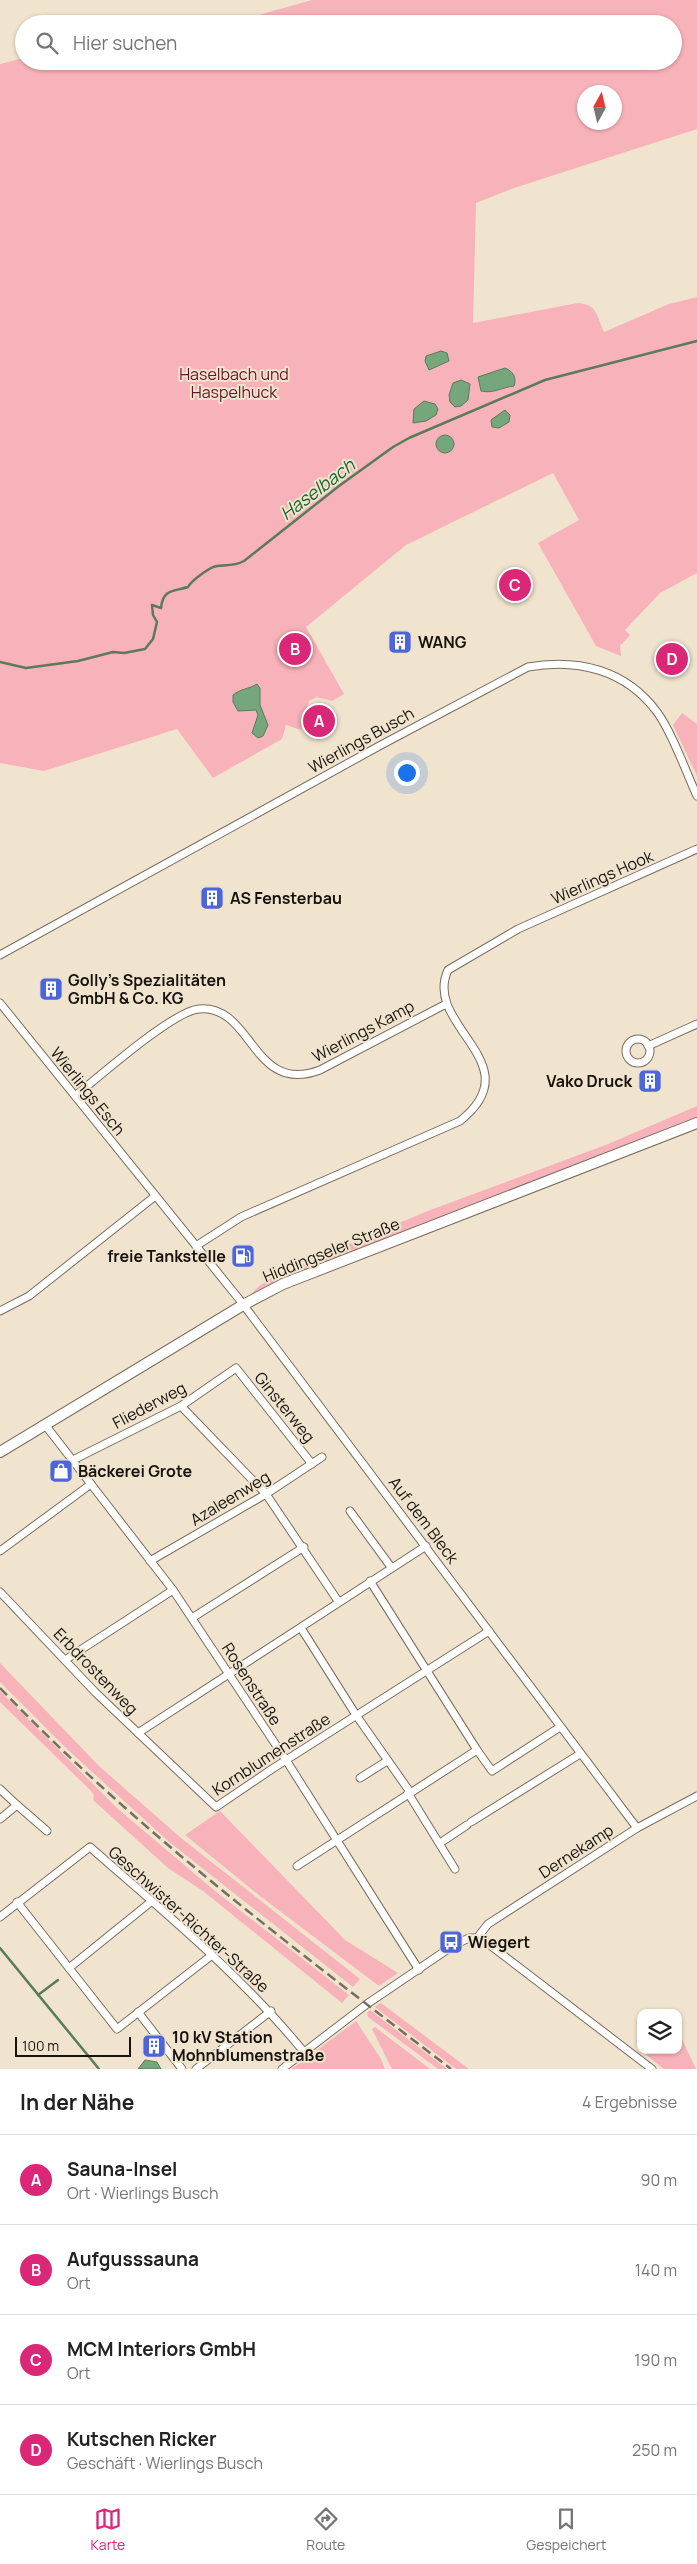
<!DOCTYPE html>
<html lang="de">
<meta charset="utf-8">
<style>
body{margin:0;font-family:Manrope,sans-serif;background:#f2f2f2;color:#222}
.controls{position:absolute;right:15px;bottom:15px;display:grid;overflow:hidden;border-radius:10px;box-shadow:0 1px 4px #0004}
.controls button{width:45px;height:45px;display:grid;place-items:center;padding:0;border:0;border-bottom:1px solid #e0e0e0;background:#fff;color:#222;font:25px sans-serif}
.compass{position:absolute;left:577px;top:85px;width:45px;height:45px;border-radius:50%;background:#fff;box-shadow:0 1px 4px #0004;rotate:8deg}
.scale{position:absolute;left:15px;bottom:12px;width:116px;box-sizing:border-box;padding-left:5px;border:2px solid #17130c;border-top:0;font-size:14px;line-height:18px;white-space:nowrap;color:#17130c;-webkit-text-stroke:4px #f0e4cf;paint-order:stroke}
.you{position:absolute;left:406px;top:772px;width:18px;height:18px;margin:-12px;border:4px solid #fff;border-radius:50%;background:#1a73e8;box-shadow:0 0 0 8px #1a73e833}
.badge{display:grid;place-items:center;width:32px;height:32px;border-radius:50%;background:#db2777;color:#fff;font-size:16px;font-weight:700}
.pin{position:absolute;translate:-50% -50%;border:2px solid #fff;box-shadow:0 1px 5px #0006}
.list{margin:0;padding:0;list-style:none}
h2{display:flex;justify-content:space-between;align-items:center;height:65px;margin:0;padding:0 20px;font-size:21px}
h2 small{font-size:16px;font-weight:400;color:#767676}
.list li{display:grid;grid-template-columns:32px 1fr auto;gap:15px;align-items:center;box-sizing:border-box;height:90px;padding:0 20px;border-top:1px solid #e0e0e0}
.list b{display:block;font-size:19px;white-space:nowrap}
.list p{margin:0;font-size:16px;white-space:nowrap;color:#767676}
.list em{font-size:16px;font-style:normal;color:#767676}
.icon{flex:none;width:28px;height:28px;fill:none;stroke:currentColor;stroke-width:2;stroke-linecap:round;stroke-linejoin:round}
.map{position:relative;flex:none;width:697px;height:2069px;overflow:hidden}
.search{position:absolute;background:#fff;box-shadow:0 1px 4px #0004;left:15px;right:15px;top:15px;height:55px;display:flex;align-items:center;gap:12px;box-sizing:border-box;padding:0 18px;border-radius:28px;color:#767676;font-size:19px}
.sheet{height:425px;background:#fff}
nav{display:flex;justify-content:space-around;align-items:center;box-sizing:border-box;height:70px;border-top:1px solid #e0e0e0;background:#fff;font-size:14px;color:#767676}
nav a{display:grid;justify-items:center;gap:2px}
nav .on{color:#db2777}
.map>svg:first-child{display:block}
</style>
<div class="map">
<svg width="697" height="2069" viewBox="0 0 697 2069">
<rect width="100%" height="100%" fill="#f0e4cf"/>
<g fill="#f8b2b9" fill-rule="evenodd">
<path d="M312,0H697V129L511,189L476,203L473,323L578,303C598,305 596,315 604,332L669,304L697,297V573L660,593L625,630L630,635L620,646L621,656L596,646L538,543L579,520L553,473L406,545L306,627L344,694L332,701L317,697L309,701L301,730L286,725L282,739L213,778L177,729L44,771L0,763V64L24,58V61H673V24H226ZM584,92H614V122H584Z"/>
<path d="M682,713L697,724V776L673,725Z"/>
<path d="M697,1106V1121L243,1305C252,1290 262,1283 277,1275L425,1212L608,1144Z"/>
<path d="M0,1663L99,1766L181,1838L360,1979L353,1987L168,1841L67,1749L0,1682Z"/>
<path d="M0,1691L118,1809L215,1891L349,1995L342,2003L203,1891L168,1868L93,1800L94,1795L90,1790L0,1702Z"/>
<path d="M220,1811L345,1940L398,1973L379,1986L260,1896L185,1835Z"/>
<path d="M381,2003L469,2069H456L375,2007Z"/>
<path d="M370,2010L447,2069H438L368,2017L367,2013Z"/>
<path d="M356,2021L381,2059L385,2069H292Z"/>
<path d="M375,2027L430,2069H392L372,2029Z"/>
<path d="M679,2033L696,2069H664L641,2051L678,2050Z"/>
</g>
<g fill="#76a77c" stroke="#5a7b5a">
<path d="M441,351L447,353L449,361L429,370L425,361L426,356Z"/>
<path d="M505,368C513,371 517,378 514,386C502,387 494,394 481,391L478,377Z"/>
<path d="M461,380L470,384L468,400L461,406L455,407L450,402L449,395L453,383Z"/>
<path d="M424,401L435,404L438,409L436,415L426,421L413,423L414,409Z"/>
<path d="M505,410L510,415L509,422L499,428L492,427L491,420Z"/>
<circle cx="445" cy="444" r="9"/>
<path d="M257,684L260,688V705L268,725L263,736L258,738L252,733L258,715L256,710L238,711L233,702V695C240,689 249,689 257,684Z"/>
<path d="M145,2060L157,2062L161,2069H138Z"/>
</g>
<g fill="none" stroke-linecap="round" stroke-linejoin="round">
<g stroke="#5a7b5a" stroke-width="2.5">
<path d="M0,662L26,668L78,661L113,652L124,653L145,649L153,639L157,622L153,615L152,605L161,608C163,589 172,592 188,587C192,580 210,567 217,566C227,565 235,566 244,561L339,486L393,447L409,438L545,380L697,341"/>
<path d="M0,1948L99,2069"/>
<path d="M38,1995L58,1980"/>
</g>
<g stroke="#796e5d" stroke-width="9">
<g id="street">
<path d="M0,955L381,745L528,667C578,658 626,670 657,712C672,732 686,772 697,796"/>
<path d="M0,1003L239,1299L637,1828"/>
<circle cx="638" cy="1051" r="12"/>
<path d="M648,1046L697,1024"/>
<path d="M75,1096C99,1077 173,1011 199,1009C253,1004 252,1096 320,1070L446,1004"/>
<path d="M196,1246L241,1217L460,1121C533,1063 422,1026 448,970L518,929L697,849"/>
<path d="M0,1311L29,1296L154,1197"/>
<path d="M181,1406L266,1494L338,1601"/>
<path d="M46,1426L173,1590L286,1760L419,1970"/>
<path d="M73,1460L181,1406L236,1368L312,1464"/>
<path d="M350,1511L391,1567"/>
<path d="M0,1551L91,1484"/>
<path d="M150,1561L266,1494L322,1457"/>
<path d="M370,1581L477,1750"/>
<path d="M0,1592L95,1692L216,1807L272,1769L489,1631"/>
<path d="M192,1618L304,1547"/>
<path d="M301,1628L356,1715L410,1792"/>
<path d="M65,1660L173,1590"/>
<path d="M138,1733L426,1546"/>
<path d="M360,1778L387,1761"/>
<path d="M0,1789L17,1805L0,1819"/>
<path d="M408,1793L455,1869"/>
<path d="M17,1805L47,1831"/>
<path d="M471,1822L580,1754"/>
<path d="M440,1843L467,1825"/>
<path d="M297,1866L477,1750L492,1771L560,1727"/>
<path d="M17,1902L117,2029L212,1955"/>
<path d="M0,1917L90,1847C164,1912 241,1975 304,2052"/>
<path d="M477,1938L488,1924L637,1828L697,1796"/>
<path d="M69,1968L152,1901"/>
<path d="M138,2012L182,2069"/>
<path d="M196,2069L271,2011"/>
<path d="M282,2069L367,2004L454,1945L469,1938H477L486,1942L652,2069"/>
</g>
</g>
<g stroke="#796e5d" stroke-width="12">
<path id="secondary" d="M0,1452L243,1305L283,1284L697,1123"/>
</g>
<use href="#street" stroke="#fff" stroke-width="7"/>
<use href="#secondary" stroke="#fff" stroke-width="10"/>
<path stroke="#756e61" stroke-width="2.5" stroke-dasharray="10 5" stroke-linecap="butt" d="M0,1688C137,1831 295,1949 451,2069"/>
</g>
<defs>
<g id="building-square" transform="scale(1.25)"><rect x="-9" y="-9" width="18" height="18" rx="4" fill="#4c65da" stroke="#f0e4cf"/><path d="M-4-6H4V6H1V3H-1V6H-4ZM-2.5-4.3h1.7v1.8h-1.7ZM.8-4.3h1.7v1.8H.8ZM-2.5-1h1.7V.8h-1.7ZM.8-1h1.7V.8H.8Z" fill="#fff"/></g>
<g id="fuel-square" transform="scale(1.25)"><rect x="-9" y="-9" width="18" height="18" rx="4" fill="#4c65da" stroke="#f0e4cf"/><path d="M-5.5-6h7V0h2V4h1.3V-2.5L3-4.5l.8-.8L6-3V5H2.5V1h-1V6h-7ZM-4.2-4.7v3.2H.2V-4.7Z" fill="#fff"/></g>
<g id="shop-square" transform="scale(1.25)"><rect x="-9" y="-9" width="18" height="18" rx="4" fill="#4c65da" stroke="#f0e4cf"/><path d="M-5-2.5h2.3a2.7 3.5 0 0 1 5.4 0H5L5.5 6h-11ZM-1.5-2.5h3a1.5 2.3 0 0 0-3 0Z" fill="#fff"/></g>
<g id="bus-square" transform="scale(1.25)"><rect x="-9" y="-9" width="18" height="18" rx="4" fill="#4c65da" stroke="#f0e4cf"/><path d="M-5-6H5V4H4V6H2V4H-2V6H-4V4H-5ZM-3.5-4V0h7V-4ZM-3.5 1.2v1.5H-2V1.2ZM2 1.2v1.5H3.5V1.2Z" fill="#fff"/></g>
</defs>
<g fill-rule="evenodd">
<use href="#building-square" x="400" y="642"/>
<use href="#building-square" x="212" y="898"/>
<use href="#building-square" x="51" y="989"/>
<use href="#building-square" x="650" y="1081"/>
<use href="#fuel-square" x="243" y="1256"/>
<use href="#shop-square" x="61" y="1471"/>
<use href="#bus-square" x="451" y="1942"/>
<use href="#building-square" x="154" y="2046"/>
</g>
<g text-anchor="middle" dominant-baseline="central" stroke-width="4" stroke-linejoin="round" paint-order="stroke">
<g font-size="16" fill="#651528" stroke="#f0e4cf">
<text x="234" y="374">Haselbach und<tspan x="234" dy="18">Haspelhuck</tspan></text>
</g>
<g font-size="16" font-weight="bold" fill="#17130c" stroke="#f0e4cf" text-anchor="start">
<text x="418" y="642">WANG</text>
<text x="230" y="898">AS Fensterbau</text>
<text x="68" y="980">Golly's Spezialitäten<tspan x="68" dy="18">GmbH &amp; Co. KG</tspan></text>
<text x="632" y="1081" text-anchor="end">Vako Druck</text>
<text x="226" y="1256" text-anchor="end">freie Tankstelle</text>
<text x="78" y="1471">Bäckerei Grote</text>
<text x="468" y="1942">Wiegert</text>
<text x="172" y="2037">10 kV Station<tspan x="172" dy="18">Mohnblumenstraße</tspan></text>
</g>
<g font-size="16" fill="#17130c" stroke="#f0e4cf">
<text transform="translate(361 740) rotate(-29)">Wierlings Busch</text>
<text transform="translate(602 877) rotate(-24)">Wierlings Hook</text>
<text transform="translate(363 1031) rotate(-28)">Wierlings Kamp</text>
<text transform="translate(88 1091) rotate(51)">Wierlings Esch</text>
<text transform="translate(331 1250) rotate(-22)">Hiddingseler Straße</text>
<text transform="translate(149 1405) rotate(-28)">Fliederweg</text>
<text transform="translate(285 1407) rotate(51)">Ginsterweg</text>
<text transform="translate(230 1498) rotate(-31)">Azaleenweg</text>
<text transform="translate(424 1520) rotate(53)">Auf dem Bleck</text>
<text transform="translate(96 1671) rotate(46)">Erbdrostenweg</text>
<text transform="translate(252 1684) rotate(57)">Rosenstraße</text>
<text transform="translate(271 1754) rotate(-33)">Kornblumenstraße</text>
<text transform="translate(576 1851) rotate(-33)">Dernekamp</text>
<text transform="translate(189 1919) rotate(42)">Geschwister-Richter-Straße</text>
</g>
<g font-size="18" font-style="italic" fill="#1d662f" stroke="#f0e4cf">
<text transform="translate(317 489) rotate(-37)">Haselbach</text>
</g>
</g>
</svg>
<div class="controls">
<button><svg class="icon" aria-label="layers" viewBox="0 0 24 24"><path d="M12 4l9 5-9 5-9-5zM3 14l9 5 9-5"/></svg></button>
</div>
<svg class="compass" viewBox="-18 -18 36 36"><path d="M0-13l5 13h-10z" fill="#e53935"/><path d="M0 13l5-13h-10z" fill="#767676"/></svg>
<div class="scale">100 m</div>
<div class="you"></div>
<div class="pin badge" style="left:319px;top:721px">A</div>
<div class="pin badge" style="left:295px;top:649px">B</div>
<div class="pin badge" style="left:515px;top:585px">C</div>
<div class="pin badge" style="left:672px;top:659px">D</div>
<div class="search"><svg class="icon" aria-label="search" viewBox="0 0 24 24"><circle cx="10" cy="10" r="6"/><path d="M15 15l6 6"/></svg>Hier suchen</div>
</div>
<section class="sheet">
<h2>In der Nähe<small>4 Ergebnisse</small></h2>
<ul class="list">
<li><span class="badge">A</span><div><b>Sauna-Insel</b><p>Ort · Wierlings Busch</p></div><em>90 m</em></li>
<li><span class="badge">B</span><div><b>Aufgusssauna</b><p>Ort</p></div><em>140 m</em></li>
<li><span class="badge">C</span><div><b>MCM Interiors GmbH</b><p>Ort</p></div><em>190 m</em></li>
<li><span class="badge">D</span><div><b>Kutschen Ricker</b><p>Geschäft · Wierlings Busch</p></div><em>250 m</em></li>
</ul>
</section>
<nav>
<a class="on"><svg class="icon" aria-label="map" viewBox="0 0 24 24"><path d="M3 6l6-2 6 2 6-2v14l-6 2-6-2-6 2zM9 4v14M15 6v14"/></svg>Karte</a>
<a><svg class="icon" aria-label="directions" viewBox="0 0 24 24"><path d="M12 3l9 9-9 9-9-9zM9 14v-3h6M13 9l2 2-2 2"/></svg>Route</a>
<a><svg class="icon" aria-label="saved" viewBox="0 0 24 24"><path d="M7 4h10v16l-5-4-5 4z"/></svg>Gespeichert</a>
</nav>
